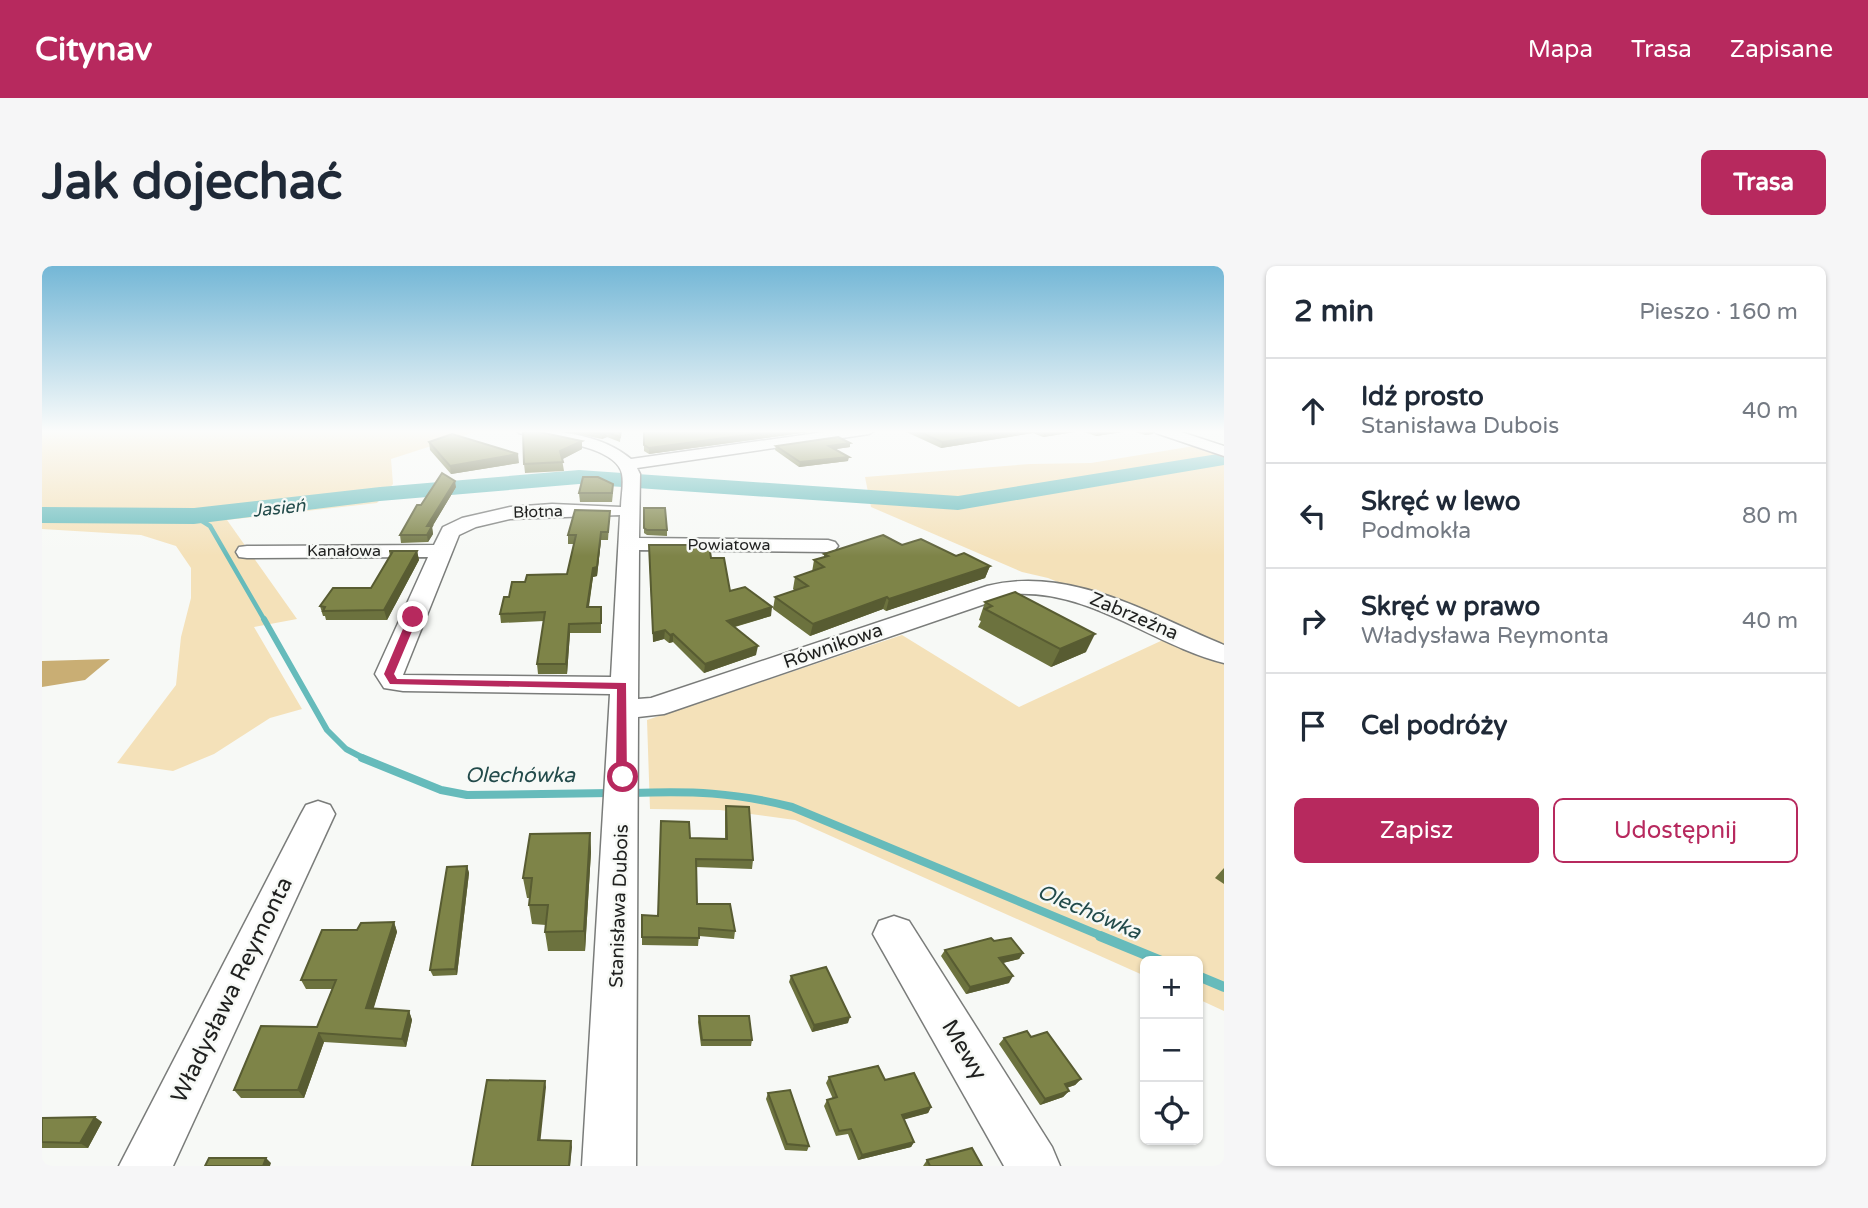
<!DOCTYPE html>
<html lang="pl">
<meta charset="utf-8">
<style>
body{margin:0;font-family:"Varela Round",sans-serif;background:#f6f6f7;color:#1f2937}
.controls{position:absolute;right:21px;bottom:21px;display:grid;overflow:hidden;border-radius:10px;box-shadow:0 2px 5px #0004}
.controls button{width:63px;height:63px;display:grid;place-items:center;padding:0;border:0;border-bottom:2px solid #e0e1e3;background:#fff;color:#1f2937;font:35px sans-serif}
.stop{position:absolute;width:21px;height:21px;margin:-16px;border:5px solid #b7295e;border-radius:50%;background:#fff}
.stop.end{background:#b7295e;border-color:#fff;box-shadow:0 2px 7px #0008}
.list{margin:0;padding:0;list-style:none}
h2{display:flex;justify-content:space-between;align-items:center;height:91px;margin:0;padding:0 28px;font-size:30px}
h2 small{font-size:23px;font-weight:400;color:#747a83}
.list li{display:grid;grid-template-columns:46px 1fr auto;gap:21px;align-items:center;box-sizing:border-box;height:105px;padding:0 28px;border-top:2px solid #e0e1e3}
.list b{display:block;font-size:26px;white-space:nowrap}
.list p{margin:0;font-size:23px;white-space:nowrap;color:#747a83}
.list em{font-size:23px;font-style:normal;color:#747a83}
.actions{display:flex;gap:14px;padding:21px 28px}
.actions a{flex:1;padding:16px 0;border:2px solid #b7295e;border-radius:10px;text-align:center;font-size:24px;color:#b7295e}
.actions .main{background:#b7295e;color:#fff}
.icon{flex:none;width:38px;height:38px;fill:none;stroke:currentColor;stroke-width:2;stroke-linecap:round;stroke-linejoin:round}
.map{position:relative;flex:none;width:1182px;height:900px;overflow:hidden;border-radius:10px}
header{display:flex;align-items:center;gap:42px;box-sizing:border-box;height:98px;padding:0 35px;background:#b7295e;color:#fff}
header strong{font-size:33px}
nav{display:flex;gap:38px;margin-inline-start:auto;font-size:24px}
.intro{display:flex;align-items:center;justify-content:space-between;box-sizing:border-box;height:168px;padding:0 42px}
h1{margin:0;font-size:49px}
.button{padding:18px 32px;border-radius:10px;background:#b7295e;color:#fff;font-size:24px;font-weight:700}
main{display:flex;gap:42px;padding:0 42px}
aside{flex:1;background:#fff;border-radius:10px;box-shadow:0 2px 5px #0004}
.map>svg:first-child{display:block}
</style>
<header>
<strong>Citynav</strong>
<nav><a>Mapa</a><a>Trasa</a><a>Zapisane</a></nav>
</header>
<div class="intro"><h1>Jak dojechać</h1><a class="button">Trasa</a></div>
<main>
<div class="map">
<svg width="1182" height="900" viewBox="0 0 1182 900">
<rect width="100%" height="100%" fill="#f7f9f6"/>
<g fill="#f4e1b9">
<path d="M0,164L24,165L439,164L349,193L351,218L335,237L185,254L255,353L212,361L260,443L228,452L172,488L131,505L75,497L134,419L139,371L149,332V302L134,280L99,269L0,263Z"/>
<path d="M1152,180L1182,191V745L1156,733V695H1103V710L753,554L678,544L608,543L605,454L860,369L977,441L1138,366L1006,312L980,306L829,241L823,211L988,198L1049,197Z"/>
</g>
<path fill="#c9ae74" d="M68,393L43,414L0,421V395Z"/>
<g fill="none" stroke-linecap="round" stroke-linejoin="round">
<path stroke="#6bb" stroke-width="4.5" d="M152,250L168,260L223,355"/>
<path stroke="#6bb" stroke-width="6" d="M222,353L285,464L304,483L323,493"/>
<g stroke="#6bb" stroke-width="8">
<path d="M320,492L399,524L425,529L569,527"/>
<path d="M590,527C650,525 691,526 750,541L1062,671"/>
</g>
<g stroke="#6bb" stroke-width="10">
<path d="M1058,670L1119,695"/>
<path d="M1156,710L1182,721"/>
</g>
<path fill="#6bb" fill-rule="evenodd" d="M1182,187V199L916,244L537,218L338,235L152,258L0,257V241L152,242L338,221L537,204L916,230Z"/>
<g stroke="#7a7c7a" stroke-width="3">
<g id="minor">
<path d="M475,164C513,164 558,167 589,193L796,164H834L827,168L595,202L598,208L597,272L786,274L793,276L796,280L793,284L786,286L597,284L596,433L609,432L945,320C1028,299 1107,348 1182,379V397C1110,379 1050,324 972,328L622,448L596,451L594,900H540L568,428L361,425L342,422L333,408L386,291L205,292L197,291L194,286L197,281L205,280L392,279L401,261L420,252L468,241L510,238L579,241C579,231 582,218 580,208C575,179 500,173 477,167ZM578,249L569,411L361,409L417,269L434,261L468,253Z"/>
<path d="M1112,164H1133L1182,180V190L1114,167Z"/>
<path d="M276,535L288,539L293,548L131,900H77L259,548L264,539Z"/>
<path d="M852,650L867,655L1010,881L1018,900H962L831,668L837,655Z"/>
</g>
</g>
<use href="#minor" fill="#fff" fill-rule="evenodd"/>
</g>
<g fill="#6c723e">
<path d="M516,164H579L578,176L565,171L560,173Z"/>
<path d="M602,164H782L607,188L602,185Z"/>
<path d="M860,164H1113L1111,168L1103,169L1090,165L1054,170L1039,165L1001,171L991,167L899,182Z"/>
<path d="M540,175V183L520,193L522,205L483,207L482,198Z"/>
<path d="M387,176L477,197L409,208L388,184Z"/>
<path d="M808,177V181L794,183L806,195L757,201L733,184L734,180Z"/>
<path d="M414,221L390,261L391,268L386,276L359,277L358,269L379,239Z"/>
<path d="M537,227H571L570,236H538Z"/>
<path d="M602,242L625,264V270L605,269L602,267Z"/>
<path d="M568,245L566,274H559L555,310L551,311L547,341H559V367H528L525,408H496L495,398L502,355L459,357L458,348L467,331L483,316L525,308L532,278H526V269Z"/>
<path d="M860,279L914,290L948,300L943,312L844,345L841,343L768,370L731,343L733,331L753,325L751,323L753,311L770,306L772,294L782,291V288Z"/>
<path d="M347,285H375L377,294L345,354H284L283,350H281L278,340L329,322L348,290Z"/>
<path d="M607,287L669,292L688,325L729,350L693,361L714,389L662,407L631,376L627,377L622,373L611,376Z"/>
<path d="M943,336L1044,386L1009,401L936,361L939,355L937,354Z"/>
<path d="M684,540L711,594L710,603L654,601L655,638L693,665L692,673L657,670L656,680L600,679V649L616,650L648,572L683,573V548Z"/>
<path d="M548,567L549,586L543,685H506L503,666L504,659L490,658L487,639L488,632H485L481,612Z"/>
<path d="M425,600L427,607L415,709L391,710L388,704Z"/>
<path d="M1182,602V618L1173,612Z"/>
<path d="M352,656L355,666L331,743L367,745L370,754L364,781L282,776L262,832H199L192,824L275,761L290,723H264L259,714L315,664Z"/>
<path d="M952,675L981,687L977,693L960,697L967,717L924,728L899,690L903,684Z"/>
<path d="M749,710L806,757L770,766L747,716Z"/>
<path d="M657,750L710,774L709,780H659L656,756Z"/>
<path d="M989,771L1039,813L1033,819L1025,822L1027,825L1021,831L998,839L957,778L962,772Z"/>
<path d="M787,811L843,814L889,841L886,847L862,853L872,876L869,881L816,894L806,868L794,870L782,840L785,834L791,833L784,817Z"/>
<path d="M726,827L767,880L765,885L743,884L724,833Z"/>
<path d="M0,852L60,856L46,882H0Z"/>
<path d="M885,894L940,900H881Z"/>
</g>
<g fill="#585c32">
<path d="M743,164H782L607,188V182Z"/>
<path d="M981,164H992L991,167L899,182L900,176Z"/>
<path d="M1015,164H1039V165L1001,171L1003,166Z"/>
<path d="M1063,164H1090L1054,170L1056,165Z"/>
<path d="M1105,164H1113L1111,168L1103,169Z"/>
<path d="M565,166V171L560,173V168Z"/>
<path d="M540,175V183L519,194L518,185Z"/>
<path d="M808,177V181L787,184V180Z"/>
<path d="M476,188L477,197L409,208L408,200Z"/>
<path d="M807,191L806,195L757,201L758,196Z"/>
<path d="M413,215L414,221L390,261L391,268L386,276L385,269V260Z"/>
<path d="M559,266V274L555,310L551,311L545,351V341L551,302Z"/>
<path d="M375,285L377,294L345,354L342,344Z"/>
<path d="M948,300L943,312L844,345L847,333Z"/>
<path d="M845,331L841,343L768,370L771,358Z"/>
<path d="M730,341L729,350L684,363L685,355Z"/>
<path d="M527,358L528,367L525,408L524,398Z"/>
<path d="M623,364L622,373L611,376V367Z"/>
<path d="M631,368V376L627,377L628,369Z"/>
<path d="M1053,368L1044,386L1009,401L1018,383Z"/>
<path d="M716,380L714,389L662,407L663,398Z"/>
<path d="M548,567L549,586L543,685L542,665Z"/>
<path d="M425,600L427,607L415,709L413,703Z"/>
<path d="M352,656L355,666L329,751L324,742Z"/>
<path d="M981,687L977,693L953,699L957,692Z"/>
<path d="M971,710L967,717L924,728L928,721Z"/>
<path d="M367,745L370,754L364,781L360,773Z"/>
<path d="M808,751L806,757L770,766L772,759Z"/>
<path d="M277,767L282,776L262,832L256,824Z"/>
<path d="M1039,813L1033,819L1017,824L1023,818Z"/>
<path d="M503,815L504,821L498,879L496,874Z"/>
<path d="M1027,825L1021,831L998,839L1003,833Z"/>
<path d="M889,841L886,847L857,855L860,849Z"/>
<path d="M53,851L60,856L46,882L38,877Z"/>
<path d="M529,875L530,881L528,900H527Z"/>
<path d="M872,876L869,881L816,894L820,889Z"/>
<path d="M224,892L229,897L228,900H221Z"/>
</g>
<g fill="#7e8448" stroke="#585c32" stroke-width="2">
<path d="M488,164L540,175L518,185L521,196L482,198L481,167Z"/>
<path d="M538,164H579L578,171L565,166L560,168Z"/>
<path d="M602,164H743L607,182L602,179Z"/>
<path d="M873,164H981L900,176Z"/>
<path d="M997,164H1015L1003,166Z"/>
<path d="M410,168L476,188L408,200L387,176Z"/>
<path d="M796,171L808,177L787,180L807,191L758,196L734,180Z"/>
<path d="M400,207L413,215L385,260H390L385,269H358L375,239H379Z"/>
<path d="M541,211H556L571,218L570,227H537Z"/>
<path d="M602,242H623L625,264H605L602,262Z"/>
<path d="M533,244L568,245L566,266H559L555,301L551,302L545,341H559V357L527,358L524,398H495L503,346L458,348L462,331H467L470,316H483L485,309L525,308L534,269H526Z"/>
<path d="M841,269L860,279L879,273L914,290L922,287L948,300L847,333L845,331L771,358L733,331L766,320L753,311L782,301L772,294L786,290L782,288Z"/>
<path d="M607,279H667L669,292H682L688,325L703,321L730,341L685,355L716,380L663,398L631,368L628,369L623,364L611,367Z"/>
<path d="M347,285H375L342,344L281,345L283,341L278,340L291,322H329L351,285Z"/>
<path d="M973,326L1053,368L1018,383L943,343L950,340L943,336Z"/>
<path d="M684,540L707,541L711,594L654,593L655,638H688L693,665L657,662V672L600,671V649L616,650L619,555L647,556L648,572L685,573Z"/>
<path d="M548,567L542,665L503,666L506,639H487L490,612H481L488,568Z"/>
<path d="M425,600L413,703L388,704L405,601Z"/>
<path d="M352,656L324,742L367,745L360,773L277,767L256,824H192L219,760L275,761L294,714H259L280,664H315L319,657Z"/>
<path d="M949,672L952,675L969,672L981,687L957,692L971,710L928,721L903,684Z"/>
<path d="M784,701L808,751L772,759L749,710Z"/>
<path d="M657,750H707L710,774H660Z"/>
<path d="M985,765L989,771L1005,766L1039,813L1023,818L1027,825L1003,833L962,772Z"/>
<path d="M836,800L843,814L872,807L889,841L860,849L872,876L820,889L809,863L797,865L785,834L795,831L787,811Z"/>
<path d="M445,814L503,815L496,874L529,875L527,900H430Z"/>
<path d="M748,824L767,880L745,878L726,827Z"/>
<path d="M53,851L38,877L0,876V852Z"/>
<path d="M930,882L940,900H888L885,894Z"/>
<path d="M167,892H224L221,900H163Z"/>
</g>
<linearGradient id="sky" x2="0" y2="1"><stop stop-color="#74b7d6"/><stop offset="0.57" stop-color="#fbfcfb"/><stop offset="1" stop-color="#fbfcfb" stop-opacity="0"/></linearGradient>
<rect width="1182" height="290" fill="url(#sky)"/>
<path fill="#b7295e" d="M371,348L376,351L352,408L355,413L584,417L585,514L581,515L574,511L575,423L348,418L342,408L366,351Z"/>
<g text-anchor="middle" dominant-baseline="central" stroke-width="5" stroke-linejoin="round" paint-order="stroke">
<g font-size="16" fill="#1f201f" stroke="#f7f9f6">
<text transform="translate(496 246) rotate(-2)">Błotna</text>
<text x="687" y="279">Powiatowa</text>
<text x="302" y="285">Kanałowa</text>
</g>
<g font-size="18" font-style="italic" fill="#234b4b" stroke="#f7f9f6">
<text transform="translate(237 242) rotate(-6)">Jasień</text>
</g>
<g font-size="19" fill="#1f201f" stroke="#f7f9f6">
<text transform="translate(1092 350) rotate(23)">Zabrzeźna</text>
<text transform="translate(791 380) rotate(-19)">Równikowa</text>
<text transform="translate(577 640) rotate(-88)">Stanisława Dubois</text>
</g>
<g font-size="21" font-style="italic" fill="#234b4b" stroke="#f7f9f6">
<text x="478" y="509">Olechówka</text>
<text transform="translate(1047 646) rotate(23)">Olechówka</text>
</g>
<g font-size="23" fill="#1f201f" stroke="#f7f9f6">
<text transform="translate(190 724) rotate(-64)">Władysława Reymonta</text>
<text transform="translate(922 784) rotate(59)">Mewy</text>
</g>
</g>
</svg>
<div class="controls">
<button>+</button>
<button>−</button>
<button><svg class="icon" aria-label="locate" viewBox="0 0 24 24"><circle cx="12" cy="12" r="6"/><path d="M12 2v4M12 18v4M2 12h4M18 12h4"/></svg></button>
</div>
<div class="stop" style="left:581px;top:511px"></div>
<div class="stop end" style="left:371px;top:351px"></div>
</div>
<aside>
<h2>2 min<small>Pieszo · 160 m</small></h2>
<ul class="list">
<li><svg class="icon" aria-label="ahead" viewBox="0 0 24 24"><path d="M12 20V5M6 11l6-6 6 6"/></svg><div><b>Idź prosto</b><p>Stanisława Dubois</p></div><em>40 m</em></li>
<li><svg class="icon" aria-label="left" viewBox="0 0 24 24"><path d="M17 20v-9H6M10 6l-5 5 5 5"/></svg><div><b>Skręć w lewo</b><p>Podmokła</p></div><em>80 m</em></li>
<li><svg class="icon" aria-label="right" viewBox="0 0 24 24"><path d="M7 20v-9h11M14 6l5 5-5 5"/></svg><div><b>Skręć w prawo</b><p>Władysława Reymonta</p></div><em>40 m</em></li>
<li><svg class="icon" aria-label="arrive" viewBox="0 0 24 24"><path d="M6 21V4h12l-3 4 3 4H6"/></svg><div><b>Cel podróży</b></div></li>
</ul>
<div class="actions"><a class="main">Zapisz</a><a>Udostępnij</a></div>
</aside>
</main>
